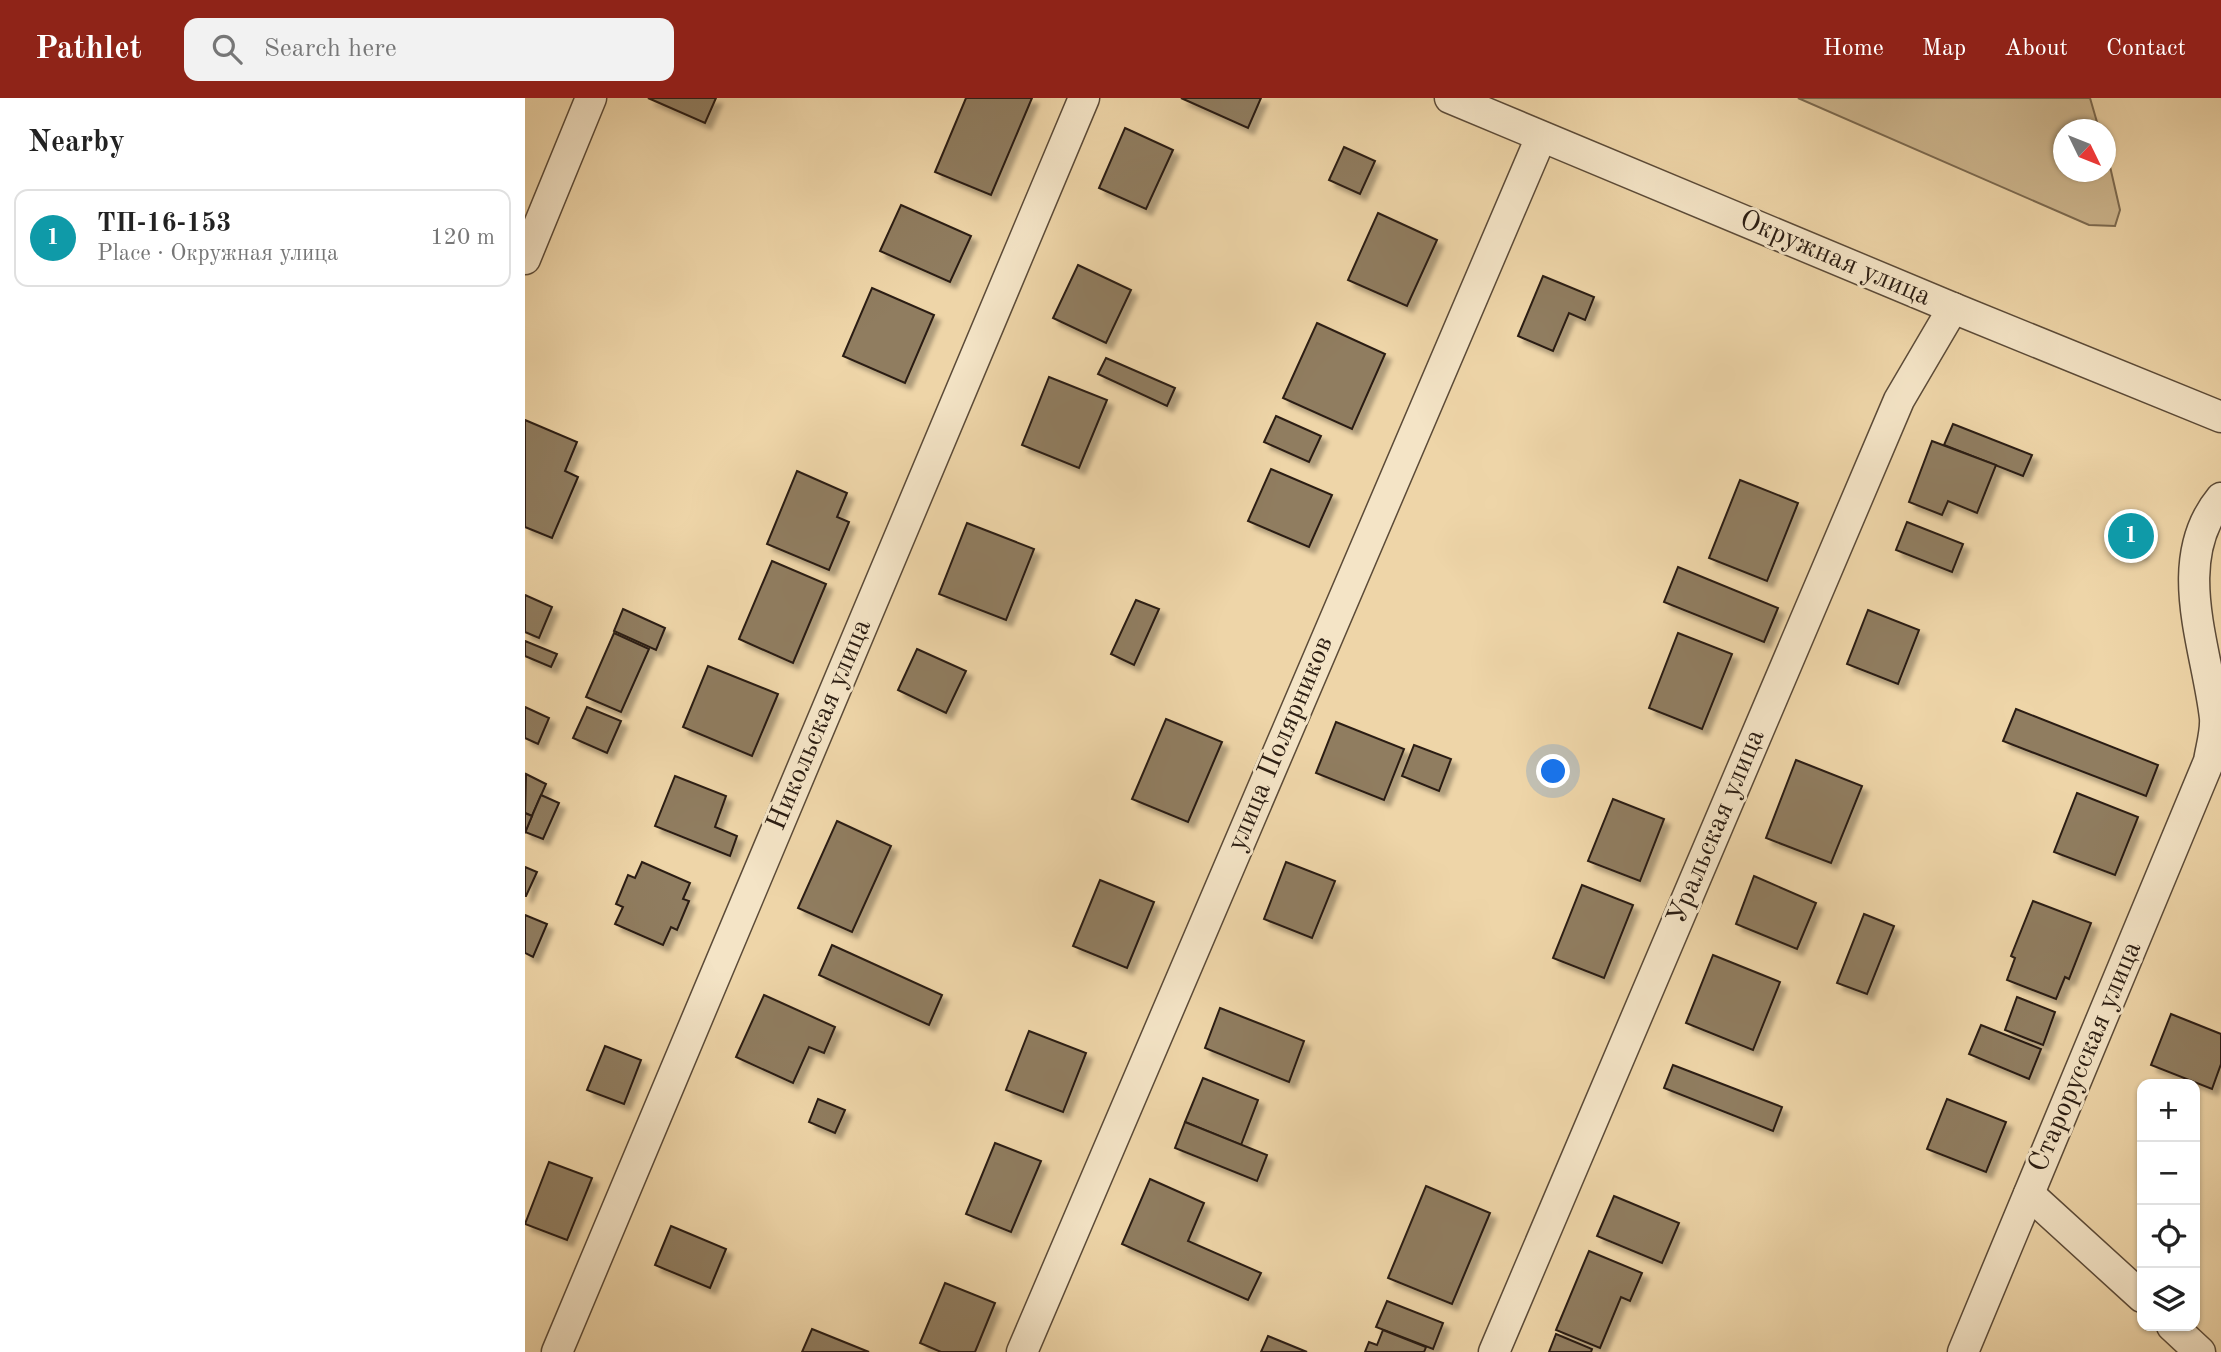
<!DOCTYPE html>
<meta charset="utf-8">
<style>
body{margin:0;font-family:"Old Standard TT",serif;background:#f2f2f2;color:#222}
.controls{position:absolute;right:21px;bottom:21px;display:grid;overflow:hidden;border-radius:14px;box-shadow:0 2px 5px #0004}
.controls button{width:63px;height:63px;display:grid;place-items:center;padding:0;border:0;border-bottom:2px solid #e0e0e0;background:#fff;color:#222;font:35px sans-serif}
.compass{position:absolute;left:1528px;top:21px;width:63px;height:63px;border-radius:50%;background:#fff;box-shadow:0 2px 5px #0004;rotate:133deg}
.you{position:absolute;left:1029px;top:674px;width:24px;height:24px;margin:-18px;border:5px solid #fff;border-radius:50%;background:#1a73e8;box-shadow:0 0 0 10px #1a73e833}
.badge{display:grid;place-items:center;width:46px;height:46px;border-radius:50%;background:#8f2418;color:#fff;font-size:23px;font-weight:700}
.pin{position:absolute;translate:-50% -50%;border:4px solid #fff;box-shadow:0 2px 7px #0006}
.list{margin:0;padding:0;list-style:none}
h2{display:flex;justify-content:space-between;align-items:center;height:91px;margin:0;padding:0 28px;font-size:30px}
h2 small{font-size:23px;font-weight:400;color:#767676}
.list li{display:grid;grid-template-columns:46px 1fr auto;gap:21px;align-items:center;box-sizing:border-box;height:98px;margin:0 14px 14px;padding:0 14px;border:2px solid #e0e0e0;border-radius:14px}
.list b{display:block;font-size:26px;white-space:nowrap}
.list p{margin:0;font-size:23px;white-space:nowrap;color:#767676}
.list em{font-size:23px;font-style:normal;color:#767676}
.icon{flex:none;width:38px;height:38px;fill:none;stroke:currentColor;stroke-width:2;stroke-linecap:round;stroke-linejoin:round}
.map{position:relative;flex:none;width:1696px;height:1254px;overflow:hidden}
header{display:flex;align-items:center;gap:42px;box-sizing:border-box;height:98px;padding:0 35px;background:#8f2418;color:#fff}
header strong{font-size:33px}
nav{display:flex;gap:38px;margin-inline-start:auto;font-size:24px}
.search{width:490px;height:63px;background:#f2f2f2;display:flex;align-items:center;gap:18px;box-sizing:border-box;padding:0 24px;border-radius:14px;color:#767676;font-size:26px}
main{display:flex}
aside{flex:1;background:#fff}
.map>svg:first-child{display:block}
</style>
<header>
<strong>Pathlet</strong>
<div class="search"><svg class="icon" aria-label="search" viewBox="0 0 24 24"><circle cx="10" cy="10" r="6"/><path d="M15 15l6 6"/></svg>Search here</div>
<nav><a>Home</a><a>Map</a><a>About</a><a>Contact</a></nav>
</header>
<main>
<aside>
<h2>Nearby<small></small></h2>
<ul class="list">
<li><span class="badge" style="background:#0f9aa8">1</span><div><b>ТП-16-153</b><p>Place · Окружная улица</p></div><em>120 m</em></li>
</ul>
</aside>
<div class="map">
<svg width="1696" height="1254" viewBox="0 0 1696 1254">
<defs>
<filter id="shadow"><feDropShadow dx="6" dy="6" stdDeviation="2" flood-color="#0004"/></filter>
</defs>
<rect width="100%" height="100%" fill="#eed5a8"/>
<filter id="stains"><feTurbulence type="fractalNoise" baseFrequency=".00286" numOctaves="4"/><feColorMatrix values="0 0 0 0 .2 0 0 0 0 .09 0 0 0 0 .02 0 0 0 .5 -.17"/></filter>
<radialGradient id="worn" r=".72"><stop offset=".6" stop-color="#630" stop-opacity="0"/><stop offset="1" stop-color="#630" stop-opacity=".3"/></radialGradient>
<path fill="#cdb68e" stroke="#7c6a50" stroke-width="2" d="M1273,0H1565L1574,31L1538,32V74H1580L1581,51L1595,112L1590,128L1564,127Z"/>
<g fill="#907d60" stroke="#2b1d12" stroke-width="2" filter="url(#shadow)">
<path d="M123,0H191L180,25Z"/>
<path d="M441,0H507L466,97L410,74Z"/>
<path d="M656,0H736L723,30Z"/>
<path d="M600,30L648,52L621,111L574,90Z"/>
<path d="M819,49L850,63L835,96L804,82Z"/>
<path d="M376,107L446,138L425,184L355,153Z"/>
<path d="M853,115L912,142L882,208L823,182Z"/>
<path d="M553,167L606,192L581,245L528,220Z"/>
<path d="M1018,178L1069,199L1060,222L1044,215L1028,253L993,238Z"/>
<path d="M347,190L409,217L380,285L318,258Z"/>
<path d="M792,225L860,256L827,331L758,300Z"/>
<path d="M581,260L650,290L642,308L573,276Z"/>
<path d="M524,279L582,302L554,370L497,347Z"/>
<path d="M751,318L796,338L784,364L739,344Z"/>
<path d="M0,322L52,344L40,373L53,379L27,440L0,429Z"/>
<path d="M1428,326L1507,357L1498,378L1419,347Z"/>
<path d="M1407,343L1471,367L1452,415L1423,403L1417,417L1384,404Z"/>
<path d="M746,371L807,397L784,449L723,423Z"/>
<path d="M272,373L322,395L312,419L324,424L304,472L242,446Z"/>
<path d="M1215,382L1273,405L1242,483L1184,460Z"/>
<path d="M1598,421L1624,432L1615,455L1588,444Z"/>
<path d="M1382,424L1438,446L1427,474L1371,452Z"/>
<path d="M442,425L509,451L481,522L414,496Z"/>
<path d="M247,463L301,486L268,565L214,541Z"/>
<path d="M1153,469L1253,510L1239,544L1139,504Z"/>
<path d="M0,497L27,509L14,540L0,534Z"/>
<path d="M611,502L634,511L609,567L586,556Z"/>
<path d="M98,511L140,530L131,552L89,533Z"/>
<path d="M1343,512L1394,532L1373,586L1322,566Z"/>
<path d="M89,535L124,551L96,614L61,599Z"/>
<path d="M1153,535L1207,556L1177,631L1124,610Z"/>
<path d="M0,543L32,556L26,569L0,558Z"/>
<path d="M392,551L441,573L421,615L373,592Z"/>
<path d="M183,568L253,596L227,658L158,629Z"/>
<path d="M0,609L24,620L13,646L0,640Z"/>
<path d="M62,609L96,623L82,655L48,640Z"/>
<path d="M1491,611L1633,667L1621,698L1478,643Z"/>
<path d="M641,621L697,644L663,724L607,701Z"/>
<path d="M811,624L879,651L859,702L791,675Z"/>
<path d="M889,647L926,661L914,693L877,678Z"/>
<path d="M1271,662L1337,688L1306,765L1241,740Z"/>
<path d="M1,676L21,686L7,718L0,715Z"/>
<path d="M150,678L201,698L190,729L212,738L205,758L130,728Z"/>
<path d="M1552,695L1613,719L1590,777L1529,754Z"/>
<path d="M16,697L34,705L18,741L0,734Z"/>
<path d="M1088,701L1139,721L1115,783L1063,763Z"/>
<path d="M0,715L7,718L0,735Z"/>
<path d="M312,723L366,748L327,834L273,810Z"/>
<path d="M117,764L165,785L158,801L164,803L152,832L146,829L138,847L90,826L98,809L91,806L103,777L110,780Z"/>
<path d="M761,764L810,783L787,840L739,821Z"/>
<path d="M0,769L12,774L1,798H0Z"/>
<path d="M1229,778L1291,805L1272,851L1211,826Z"/>
<path d="M575,782L629,804L602,870L548,848Z"/>
<path d="M1057,787L1108,807L1079,880L1028,860Z"/>
<path d="M1508,803L1566,825L1544,881L1540,879L1531,901L1482,882L1490,860L1486,858Z"/>
<path d="M1339,816L1369,828L1342,896L1312,885Z"/>
<path d="M0,817L22,826L8,859L0,855Z"/>
<path d="M307,847L417,897L404,927L294,877Z"/>
<path d="M1188,857L1255,884L1228,952L1161,925Z"/>
<path d="M239,897L310,929L299,955L284,949L268,985L211,959Z"/>
<path d="M1492,899L1530,914L1518,947L1480,932Z"/>
<path d="M695,910L779,943L764,984L680,950Z"/>
<path d="M1646,916L1696,936V966L1687,991L1626,967Z"/>
<path d="M1456,927L1516,951L1504,981L1444,956Z"/>
<path d="M504,933L561,955L538,1014L481,992Z"/>
<path d="M80,948L116,962L99,1006L62,992Z"/>
<path d="M1148,967L1257,1009L1248,1033L1139,990Z"/>
<path d="M678,980L733,1002L716,1047L660,1024Z"/>
<path d="M293,1001L320,1012L310,1035L284,1024Z"/>
<path d="M1422,1001L1481,1024L1461,1074L1402,1051Z"/>
<path d="M660,1024L742,1057L732,1083L650,1050Z"/>
<path d="M470,1045L516,1063L486,1134L441,1116Z"/>
<path d="M24,1064L67,1080L42,1142L0,1126Z"/>
<path d="M625,1081L679,1105L663,1143L736,1175L723,1202L597,1146Z"/>
<path d="M901,1088L965,1115L927,1206L863,1180Z"/>
<path d="M1089,1098L1154,1125L1137,1165L1072,1138Z"/>
<path d="M146,1128L201,1151L185,1190L130,1167Z"/>
<path d="M1064,1153L1117,1175L1105,1203L1096,1199L1075,1250L1031,1232Z"/>
<path d="M420,1185L470,1205L450,1254H416L395,1245Z"/>
<path d="M862,1203L918,1225L908,1251L851,1229Z"/>
<path d="M287,1231L344,1254H277Z"/>
<path d="M858,1232L901,1249L899,1254H840L844,1244L852,1247Z"/>
<path d="M1031,1236L1067,1251L1066,1254H1024Z"/>
<path d="M743,1238L782,1254H736Z"/>
</g>
<g fill="none" stroke-linecap="round" stroke-linejoin="round">
<g stroke="#5c4b38" stroke-width="33">
<g id="street">
<path d="M925,0L1428,210L1696,319"/>
<path d="M0,161L66,0"/>
<path d="M1504,1096L1617,1199"/>
<path d="M1647,1228L1675,1254"/>
<path d="M32,1254L559,0"/>
<path d="M497,1254L1016,39"/>
<path d="M969,1254L1374,302L1428,210"/>
<path d="M1438,1254L1684,663C1686,650 1691,634 1690,620C1682,549 1644,463 1696,400"/>
</g>
</g>
<use href="#street" stroke="#f4e4c6" stroke-width="30"/>
</g>
<g text-anchor="middle" dominant-baseline="central" stroke-width="6" stroke-linejoin="round" paint-order="stroke">
<g font-size="28" fill="#2b1d12" stroke="#f4e4c6">
<text transform="translate(1310 161) rotate(23)">Окружная улица</text>
<text transform="translate(295 627) rotate(-67)">Никольская улица</text>
<text transform="translate(756 646) rotate(-67)">улица Полярников</text>
<text transform="translate(1192 729) rotate(-67)">Уральская улица</text>
<text transform="translate(1561 959) rotate(-67)">Старорусская улица</text>
</g>
</g>
<rect width="100%" height="100%" filter="url(#stains)"/>
<rect width="100%" height="100%" fill="url(#worn)"/>
</svg>
<div class="controls">
<button>+</button>
<button>−</button>
<button><svg class="icon" aria-label="locate" viewBox="0 0 24 24"><circle cx="12" cy="12" r="6"/><path d="M12 2v4M12 18v4M2 12h4M18 12h4"/></svg></button>
<button><svg class="icon" aria-label="layers" viewBox="0 0 24 24"><path d="M12 4l9 5-9 5-9-5zM3 14l9 5 9-5"/></svg></button>
</div>
<svg class="compass" viewBox="-18 -18 36 36"><path d="M0-13l5 13h-10z" fill="#e53935"/><path d="M0 13l5-13h-10z" fill="#767676"/></svg>
<div class="you"></div>
<div class="pin badge" style="left:1606px;top:438px;background:#0f9aa8">1</div>
</div>
</main>
